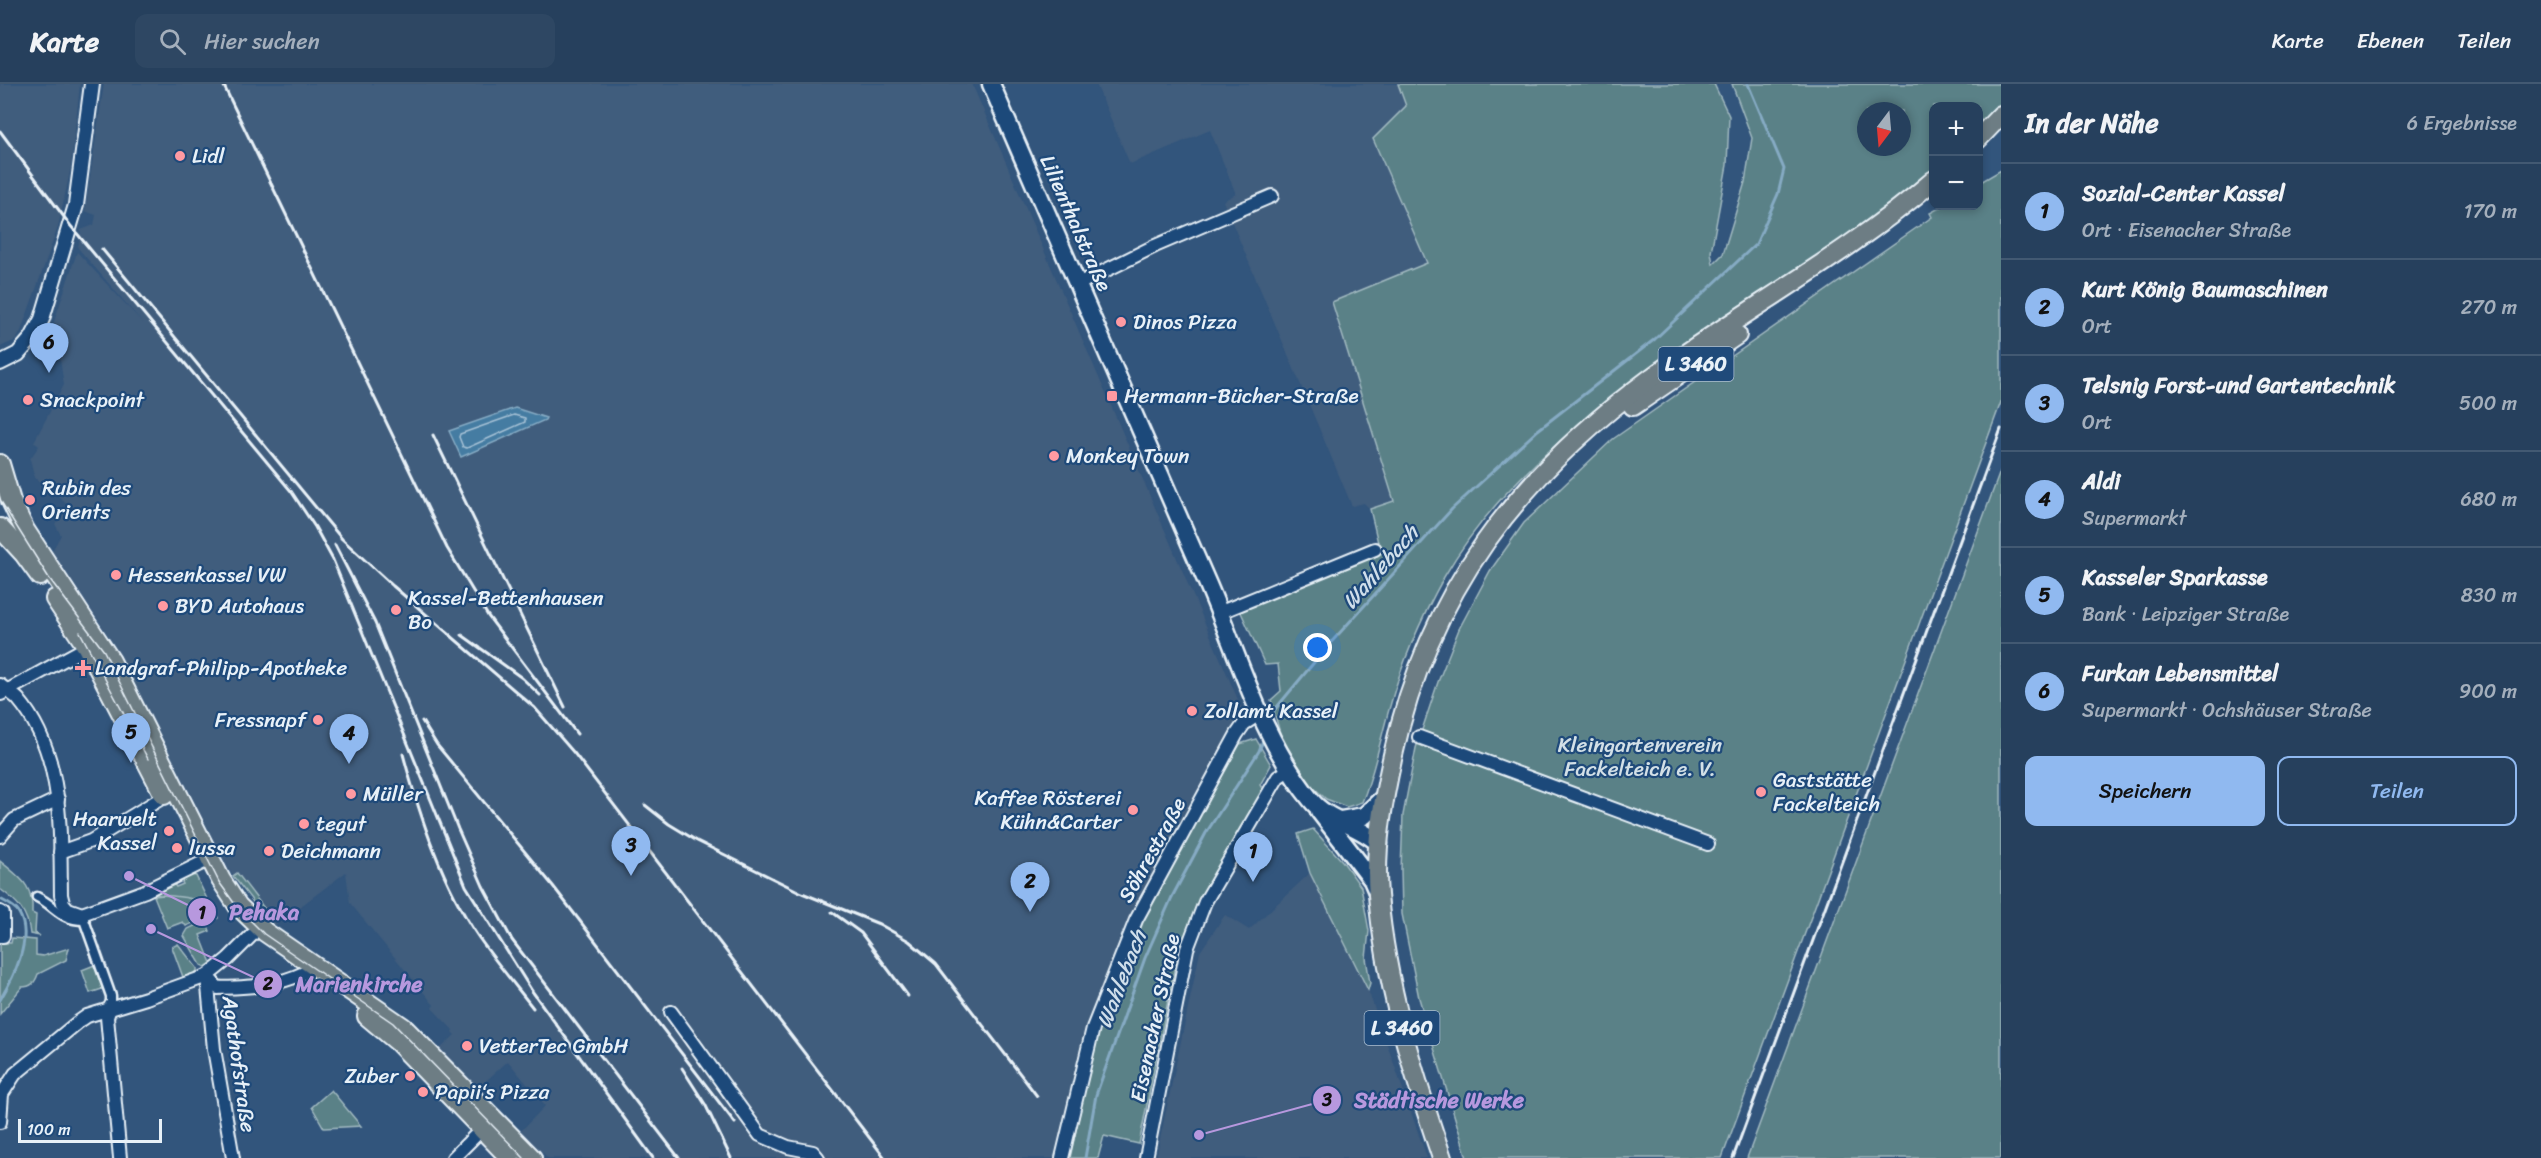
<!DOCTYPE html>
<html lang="de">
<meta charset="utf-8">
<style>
body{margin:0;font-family:Sriracha,sans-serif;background:#2e4763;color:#f1f3f6}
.controls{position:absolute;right:18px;top:18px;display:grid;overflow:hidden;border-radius:12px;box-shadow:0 3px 9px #0003}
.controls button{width:54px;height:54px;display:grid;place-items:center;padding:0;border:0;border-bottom:2px solid #425972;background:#26405d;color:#f1f3f6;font:30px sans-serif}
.compass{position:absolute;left:1857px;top:18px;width:54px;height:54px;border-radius:50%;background:#26405d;box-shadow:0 3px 9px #0003;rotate:196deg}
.scale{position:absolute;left:18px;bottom:15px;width:144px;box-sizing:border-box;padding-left:6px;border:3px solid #e8f1f8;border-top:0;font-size:16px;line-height:21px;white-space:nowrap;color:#e8f1f8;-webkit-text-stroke:4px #1f4a7a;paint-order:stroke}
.you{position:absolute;left:1318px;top:564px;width:21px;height:21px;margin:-15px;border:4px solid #fff;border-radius:50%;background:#1a73e8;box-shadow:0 0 0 9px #1a73e833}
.badge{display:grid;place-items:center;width:39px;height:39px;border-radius:50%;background:#90b9f0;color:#111;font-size:20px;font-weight:700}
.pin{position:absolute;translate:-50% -50px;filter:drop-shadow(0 2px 3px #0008)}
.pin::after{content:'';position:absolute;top:32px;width:21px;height:18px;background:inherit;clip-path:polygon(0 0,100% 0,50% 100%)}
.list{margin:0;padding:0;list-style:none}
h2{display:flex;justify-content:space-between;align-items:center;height:78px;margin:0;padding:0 24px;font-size:26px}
h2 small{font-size:20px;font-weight:400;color:#a4afbc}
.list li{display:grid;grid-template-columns:39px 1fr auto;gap:18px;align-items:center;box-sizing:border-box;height:96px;padding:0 24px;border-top:2px solid #425972}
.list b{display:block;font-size:22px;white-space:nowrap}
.list p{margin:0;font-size:20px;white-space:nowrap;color:#a4afbc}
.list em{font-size:20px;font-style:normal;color:#a4afbc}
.actions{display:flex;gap:12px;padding:18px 24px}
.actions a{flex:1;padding:14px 0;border:2px solid #90b9f0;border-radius:12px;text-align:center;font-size:21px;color:#90b9f0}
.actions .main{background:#90b9f0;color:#111}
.icon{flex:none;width:33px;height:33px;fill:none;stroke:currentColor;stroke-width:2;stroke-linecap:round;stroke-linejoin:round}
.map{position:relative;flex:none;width:2001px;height:1074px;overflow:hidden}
header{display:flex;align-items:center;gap:36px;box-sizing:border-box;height:84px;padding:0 30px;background:#26405d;border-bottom:2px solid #425972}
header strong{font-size:28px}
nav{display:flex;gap:33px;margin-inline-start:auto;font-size:21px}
.search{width:420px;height:54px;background:#2e4763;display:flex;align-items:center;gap:15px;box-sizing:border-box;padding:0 21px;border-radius:12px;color:#a4afbc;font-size:22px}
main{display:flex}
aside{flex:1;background:#26405d}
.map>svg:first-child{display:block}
</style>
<header>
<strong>Karte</strong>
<div class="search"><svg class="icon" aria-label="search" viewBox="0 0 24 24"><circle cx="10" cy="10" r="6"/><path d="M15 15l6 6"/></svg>Hier suchen</div>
<nav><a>Karte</a><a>Ebenen</a><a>Teilen</a></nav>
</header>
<main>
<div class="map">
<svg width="2001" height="1074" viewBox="0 0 2001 1074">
<rect width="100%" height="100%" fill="#32557c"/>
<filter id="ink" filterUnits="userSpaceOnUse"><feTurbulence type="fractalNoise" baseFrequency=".0167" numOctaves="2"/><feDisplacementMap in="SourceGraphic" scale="12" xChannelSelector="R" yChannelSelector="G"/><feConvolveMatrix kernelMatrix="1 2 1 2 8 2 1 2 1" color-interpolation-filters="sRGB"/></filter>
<g filter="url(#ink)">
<g fill="#405d7d">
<path d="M0,0H80L71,83L58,143L21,247L16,256L0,263Z"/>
<path d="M104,0H972L1242,625L1134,824L1089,938L1056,1074H548L521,1047L545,1022L508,977L478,1004L440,965L455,951L452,948L453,946L432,924L434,921L350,819L346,788L273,843L229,786L113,559L52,467L61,451L55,440L68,420L35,394L30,375L39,362L34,358L64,301L54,238L77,168L143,239L78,164L81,146L94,141L96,131L85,127Z"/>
<path d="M1096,0H1398L1406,22L1373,55L1427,180L1332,218L1394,417L1370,425L1364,419L1352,422L1223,117L1236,110L1210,46L1130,80Z"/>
<path d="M1310,789L1368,906L1427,1074H1156L1200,868L1225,831L1249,846Z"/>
</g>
<g fill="#5a8187" stroke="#a1b9c0" stroke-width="1.5" fill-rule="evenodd">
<path d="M1398,0H1714L1729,32L1727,81L1711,168L1713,180L1723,170L1745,98L1752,54L1732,0H2001V22L1979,47L1978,22H1934L1933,89L1906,114C1841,158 1776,202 1711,246C1610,315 1507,384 1444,493C1422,533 1402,578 1390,622C1380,655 1375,687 1362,718L1347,723L1326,715L1310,700L1281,653L1271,616L1281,607L1278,580L1265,581L1239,524L1379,463L1370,425L1394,417L1332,218L1427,179L1373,55L1406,22ZM1866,27H1902V63H1866Z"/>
<path d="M2001,86V318L1722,1074H1467L1419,914L1402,830L1401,786L1403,731L1416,664L1438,598L1459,545L1490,487L1524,439L1613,355L1922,140L1932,133L1930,129L1943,122H1978L1979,99Z"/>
<path d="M2001,385V1074H1747Z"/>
<path d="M1256,655L1271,681L1260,701L1263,706L1179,862L1139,1060L1104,1052L1098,1074H1070L1097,947L1139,840L1240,660Z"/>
<path d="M1313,745L1343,778L1361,803L1369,847L1366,874L1370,899L1368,906L1310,789L1298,750Z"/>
<path d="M0,777C20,794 34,801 32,829L36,831L35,849L40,852L30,850C28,828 18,818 0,805Z"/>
<path d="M237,789L271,833L267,836L233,792Z"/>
<path d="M191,791L196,792L208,817L153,810L173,799L176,803L183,800L181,796Z"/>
<path d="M164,811C178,813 202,813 209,825L213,824L216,829L186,842L183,838L167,844L154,812Z"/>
<path d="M217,831L218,834L207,839L210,847L200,851L211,879L205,883L201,881L184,852L188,845Z"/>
<path d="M12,854L36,856V871L43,872L69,864L66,876L38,890C35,899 31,903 22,903L0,930V859H11Z"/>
<path d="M178,860L197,884V888L183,893L172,863Z"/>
<path d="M97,880L105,904L90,909L82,886Z"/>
<path d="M331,1006L361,1042L324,1044L312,1023Z"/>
</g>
<path fill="#457ca2" stroke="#86abc4" stroke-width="1.5" d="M515,324L546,334L545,336L461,373L449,347Z"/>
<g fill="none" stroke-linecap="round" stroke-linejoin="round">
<path stroke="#a7c2d6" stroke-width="1.5" d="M514,331L525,334V338L467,364L463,363L459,353L460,350Z"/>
<g stroke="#86abc4" stroke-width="3">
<path d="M1270,637L1272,629L1326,564L1452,425L1538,346L1655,255L1756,160L1778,110L1784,85L1748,0"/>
<path d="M0,815C6,818 16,823 19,829C34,855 13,894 0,916"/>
<path d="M1085,1074L1096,1011L1145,874L1172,813L1206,749L1259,667L1265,651"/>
</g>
<g stroke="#e8f1f8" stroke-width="13">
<g id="pedestrian">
<path d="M37,813C56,822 60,836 84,836"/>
<path d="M83,833L111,912V921"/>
</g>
</g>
<g stroke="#e8f1f8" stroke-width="16">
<g id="minor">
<path d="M1078,200L1155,162L1272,112"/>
<path d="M1221,528L1375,465"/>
<path d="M0,601C6,606 13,610 18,615C64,669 60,745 61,811L63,819L68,825L82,830L145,807L210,775"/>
<path d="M1,610L87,563"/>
<path d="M1419,653L1708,760"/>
<path d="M0,752L14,736L58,715"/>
<path d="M60,768L91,757L165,712"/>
<path d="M0,828L3,830V852H0"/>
<path d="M207,892L214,965L233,1074"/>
<path d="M207,892L218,904C251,903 273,903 304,889"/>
<path d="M111,921L107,933L120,1074"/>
<path d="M671,928L760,1051L788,1063L813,1068L818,1074"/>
<path d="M0,1038L2,1010L15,990L77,939L87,932L146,914L207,892L228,875L252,851"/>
<path d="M453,1074L482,1045"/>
<path d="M1062,1074L1093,944L1136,836L1237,650L1244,640L1261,629"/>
<path d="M1146,1074L1187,865L1205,818L1278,693L1289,686"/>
</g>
</g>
<g stroke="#e8f1f8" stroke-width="18">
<path id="tertiary" d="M0,279L18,270L32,254L42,235L76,121L92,0"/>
</g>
<g stroke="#e8f1f8" stroke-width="21">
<g id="secondary">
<path d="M991,0C1062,165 1134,331 1206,496C1238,569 1260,653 1311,716C1327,737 1360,741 1379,760"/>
<path d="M1319,727L1372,796L1378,810"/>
<path d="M1341,736L1364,732L1384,713"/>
</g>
</g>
<g stroke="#e8f1f8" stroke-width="22">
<g id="primary">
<path d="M1978,55L2001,31"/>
<path d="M1633,322L1737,251"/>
<path d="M0,380L11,417L25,446L111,577L221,796L238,822L265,848L403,943L532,1074"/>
<path d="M0,444L24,470L40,492"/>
<path d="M55,515L87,563L164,711"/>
<path d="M367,932L398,958L510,1074"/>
<path d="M1442,1074C1413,989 1386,902 1378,811C1374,765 1383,716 1393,671C1429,507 1518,392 1651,294C1744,226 1846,172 1934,96"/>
</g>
</g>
<use href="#pedestrian" stroke="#1f4a7a" stroke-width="8"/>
<use href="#minor" stroke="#1f4a7a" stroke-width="12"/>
<use href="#tertiary" stroke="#1f4a7a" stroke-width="14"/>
<use href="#secondary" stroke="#1f4a7a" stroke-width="16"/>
<use href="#primary" stroke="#6d7d84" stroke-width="18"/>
<g stroke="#e8f1f8" stroke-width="1.5">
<path d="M0,416L49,494L104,567L219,798L237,823L264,850L393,939L524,1074"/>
<path d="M80,548L148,675"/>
</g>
<g stroke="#e8f1f8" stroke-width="3">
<path d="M223,0L447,464L488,532L577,650"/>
<path d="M0,47L70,141L291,407L315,443L333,476L466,802L532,907L653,1074"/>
<path d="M102,165L342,455L393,502L535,624L574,669L885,1074"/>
<path d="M433,351L565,623"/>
<path d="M335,461L375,539L458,745L483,802L512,856L679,1074"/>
<path d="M462,551L522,594L540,611"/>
<path d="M422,637L437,661L553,802L735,1039"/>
<path d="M403,670C420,733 442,800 479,854C496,878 515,901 533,924"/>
<path d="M645,721L669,740L697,757L802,809L879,840L909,857L936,880L1037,1012"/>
<path d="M832,828L861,849L908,912"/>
<path d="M682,984L705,1020L731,1074"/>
<path d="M1733,1074L2001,345"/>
</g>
</g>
</g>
<g fill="#ff9aa2" stroke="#1f4a7a" stroke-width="2">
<circle cx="180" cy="72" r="6"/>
<circle cx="1121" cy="238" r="6"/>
<rect x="1106" y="306" width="12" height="12" rx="3"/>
<circle cx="28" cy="316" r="6"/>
<circle cx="1054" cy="372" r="6"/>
<circle cx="30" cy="416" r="6"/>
<circle cx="116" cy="491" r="6"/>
<circle cx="163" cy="522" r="6"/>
<circle cx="396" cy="526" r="6"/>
<path d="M80 575h6v6h6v6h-6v6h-6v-6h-6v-6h6z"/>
<circle cx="1192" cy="627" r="6"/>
<circle cx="318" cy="636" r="6"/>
<circle cx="1761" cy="708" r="6"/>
<circle cx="351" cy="710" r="6"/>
<circle cx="1133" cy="726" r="6"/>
<circle cx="304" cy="740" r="6"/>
<circle cx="169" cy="747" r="6"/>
<circle cx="177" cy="764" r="6"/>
<circle cx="269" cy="767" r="6"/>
<circle cx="467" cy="962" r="6"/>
<circle cx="410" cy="992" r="6"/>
<circle cx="423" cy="1008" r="6"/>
</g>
<g text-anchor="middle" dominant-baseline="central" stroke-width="4.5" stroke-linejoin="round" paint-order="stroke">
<g fill="#1f4a7a" stroke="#acbfd2" stroke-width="1.5">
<rect x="1658.5" y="263" width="75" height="34" rx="4.5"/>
<rect x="1364.5" y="927" width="75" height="34" rx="4.5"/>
</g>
<g font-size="20" font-weight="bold" fill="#e8f1f8">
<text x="1696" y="280">L 3460</text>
<text x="1402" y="944">L 3460</text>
</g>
<g font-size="21" fill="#e8f1f8" stroke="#1f4a7a" text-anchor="start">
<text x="192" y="72">Lidl</text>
<text x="1133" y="238">Dinos Pizza</text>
<text x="1124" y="312">Hermann-Bücher-Straße</text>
<text x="40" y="316">Snackpoint</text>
<text x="1066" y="372">Monkey Town</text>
<text x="42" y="404">Rubin des<tspan x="42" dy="24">Orients</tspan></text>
<text x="128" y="491">Hessenkassel VW</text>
<text x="408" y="514">Kassel-Bettenhausen<tspan x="408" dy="24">Bo</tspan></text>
<text x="175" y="522">BYD Autohaus</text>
<text x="95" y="584">Landgraf-Philipp-Apotheke</text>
<text x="1204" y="627">Zollamt Kassel</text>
<text x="306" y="636" text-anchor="end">Fressnapf</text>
<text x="1773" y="696">Gaststätte<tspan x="1773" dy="24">Fackelteich</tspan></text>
<text x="363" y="710">Müller</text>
<text x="1121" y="714" text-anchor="end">Kaffee Rösterei<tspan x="1121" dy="24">Kühn&amp;Carter</tspan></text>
<text x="157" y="735" text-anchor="end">Haarwelt<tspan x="157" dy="24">Kassel</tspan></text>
<text x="316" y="740">tegut</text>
<text x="189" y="764">lussa</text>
<text x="281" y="767">Deichmann</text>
<text x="479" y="962">VetterTec GmbH</text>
<text x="398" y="992" text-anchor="end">Zuber</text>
<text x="435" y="1008">Papii‘s Pizza</text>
</g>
<g font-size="21" fill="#e8f1f8" stroke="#1f4a7a">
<text transform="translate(1076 139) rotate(66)">Lilienthalstraße</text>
<text transform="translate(1152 766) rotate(-61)">Söhrestraße</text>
<text transform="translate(1155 934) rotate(-78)">Eisenacher Straße</text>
<text transform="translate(239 980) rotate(82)">Agathofstraße</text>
</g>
<g font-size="21" fill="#d3e0e7" stroke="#1f4a7a">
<text x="1640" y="661">Kleingartenverein<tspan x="1640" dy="24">Fackelteich e. V.</tspan></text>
</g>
<g font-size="22" font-style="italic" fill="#d0dfeb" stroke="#1f4a7a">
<text transform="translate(1380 483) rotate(-49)">Wahlebach</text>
<text transform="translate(1121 895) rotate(-69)">Wahlebach</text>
</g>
</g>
<path fill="none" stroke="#b798de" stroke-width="2" d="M129 792L202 828M151 845L268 900M1199 1051L1327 1016"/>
<g fill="#b798de" stroke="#1f4a7a" stroke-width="2">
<circle cx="129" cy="792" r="6"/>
<circle cx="151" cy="845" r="6"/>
<circle cx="1199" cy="1051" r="6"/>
<circle cx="202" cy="828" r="15"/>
<circle cx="268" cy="900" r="15"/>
<circle cx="1327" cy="1016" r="15"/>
</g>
<g font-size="18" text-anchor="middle" font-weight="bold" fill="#111">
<text x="202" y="835">1</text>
<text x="268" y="906">2</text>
<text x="1327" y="1022">3</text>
</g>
<g font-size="22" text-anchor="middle" font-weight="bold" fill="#b798de" stroke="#1f4a7a" stroke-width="4.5" stroke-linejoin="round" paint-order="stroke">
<text x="264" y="836">Pehaka</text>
<text x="359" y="908">Marienkirche</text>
<text x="1439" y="1024">Städtische Werke</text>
</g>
</svg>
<div class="controls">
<button>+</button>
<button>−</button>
</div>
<svg class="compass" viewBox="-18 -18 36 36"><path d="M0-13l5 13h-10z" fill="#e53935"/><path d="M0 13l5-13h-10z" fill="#a4afbc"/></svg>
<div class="scale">100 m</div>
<div class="you"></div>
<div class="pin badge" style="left:1253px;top:798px">1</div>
<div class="pin badge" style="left:1030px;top:828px">2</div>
<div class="pin badge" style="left:631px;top:792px">3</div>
<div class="pin badge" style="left:349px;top:680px">4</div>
<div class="pin badge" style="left:131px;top:679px">5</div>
<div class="pin badge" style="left:49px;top:289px">6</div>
</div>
<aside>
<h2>In der Nähe<small>6 Ergebnisse</small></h2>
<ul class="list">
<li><span class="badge">1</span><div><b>Sozial-Center Kassel</b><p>Ort · Eisenacher Straße</p></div><em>170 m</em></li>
<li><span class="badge">2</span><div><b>Kurt König Baumaschinen</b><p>Ort</p></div><em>270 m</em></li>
<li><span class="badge">3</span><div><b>Telsnig Forst-und Gartentechnik</b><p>Ort</p></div><em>500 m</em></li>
<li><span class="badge">4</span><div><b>Aldi</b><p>Supermarkt</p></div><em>680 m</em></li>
<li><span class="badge">5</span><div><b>Kasseler Sparkasse</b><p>Bank · Leipziger Straße</p></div><em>830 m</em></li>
<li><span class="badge">6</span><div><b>Furkan Lebensmittel</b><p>Supermarkt · Ochshäuser Straße</p></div><em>900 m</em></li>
</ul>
<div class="actions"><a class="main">Speichern</a><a>Teilen</a></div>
</aside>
</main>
